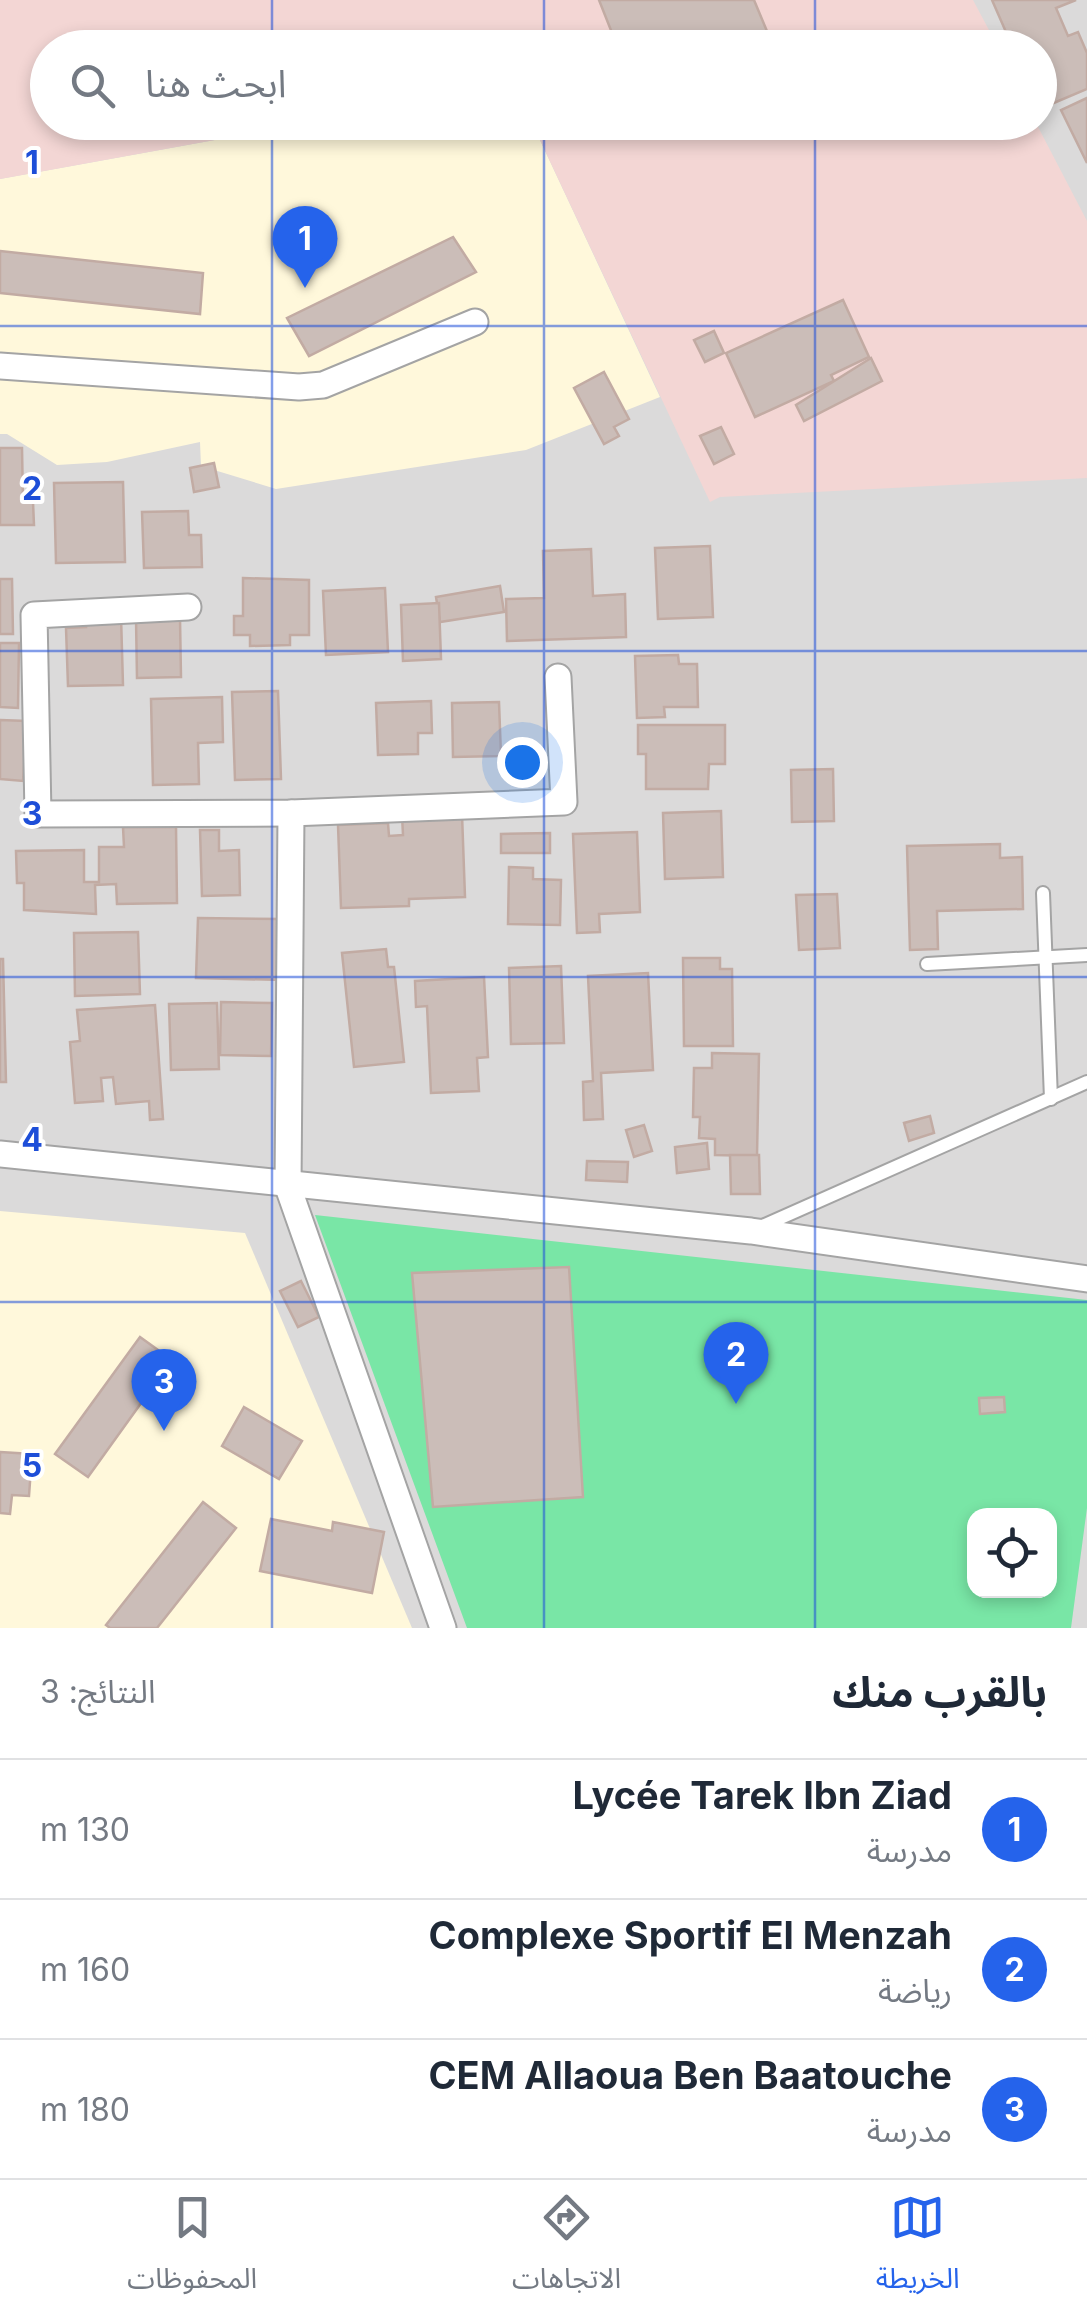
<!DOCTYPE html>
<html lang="ar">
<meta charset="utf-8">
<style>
body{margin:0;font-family:Inter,"Noto Sans Arabic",sans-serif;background:#f6f6f7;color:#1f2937;direction:rtl}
.controls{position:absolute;right:30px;bottom:30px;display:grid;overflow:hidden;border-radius:20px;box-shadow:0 5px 15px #0003}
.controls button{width:90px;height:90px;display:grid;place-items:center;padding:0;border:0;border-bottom:2px solid #e0e1e3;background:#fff;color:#1f2937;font:50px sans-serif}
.you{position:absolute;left:522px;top:762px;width:35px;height:35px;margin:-25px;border:8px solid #fff;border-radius:50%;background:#1a73e8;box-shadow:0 0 0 15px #1a73e833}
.badge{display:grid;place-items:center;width:65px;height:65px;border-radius:50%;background:#2563eb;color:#fff;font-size:32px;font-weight:700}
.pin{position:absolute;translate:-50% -82px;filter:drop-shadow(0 2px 5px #0008)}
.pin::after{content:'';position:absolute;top:52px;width:35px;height:30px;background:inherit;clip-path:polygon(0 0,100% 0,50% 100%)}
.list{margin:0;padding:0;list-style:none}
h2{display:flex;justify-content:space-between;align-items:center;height:130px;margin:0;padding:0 40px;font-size:42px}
h2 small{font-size:32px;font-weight:400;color:#747a83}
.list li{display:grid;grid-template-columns:65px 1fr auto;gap:30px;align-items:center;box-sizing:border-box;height:140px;padding:0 40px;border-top:2px solid #e0e1e3}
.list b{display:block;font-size:38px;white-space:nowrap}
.list p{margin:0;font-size:32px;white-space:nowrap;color:#747a83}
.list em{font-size:32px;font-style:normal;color:#747a83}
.icon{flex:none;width:55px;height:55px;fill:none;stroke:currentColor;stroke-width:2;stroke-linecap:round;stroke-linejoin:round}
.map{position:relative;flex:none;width:1087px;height:1628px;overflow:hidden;direction:ltr}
.search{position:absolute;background:#fff;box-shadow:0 5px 15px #0003;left:30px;right:30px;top:30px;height:110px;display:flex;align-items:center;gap:25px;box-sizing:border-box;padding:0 35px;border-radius:55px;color:#747a83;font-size:38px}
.sheet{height:550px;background:#fff}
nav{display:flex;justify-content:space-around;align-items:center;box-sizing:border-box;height:140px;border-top:2px solid #e0e1e3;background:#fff;font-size:28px;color:#747a83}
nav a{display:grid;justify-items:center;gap:5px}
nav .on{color:#2563eb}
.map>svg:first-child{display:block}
</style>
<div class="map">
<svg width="1087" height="1628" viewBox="0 0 1087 1628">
<rect width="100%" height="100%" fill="#efe8e2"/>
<path fill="#dbdada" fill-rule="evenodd" d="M0,0H1087V1628H0ZM48,48H1040V122H48ZM974,1516H1050V1590H974Z"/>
<g fill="#fff8db">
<path d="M309,123H532L660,397L526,450L276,489L201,466L200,442L107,462L57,465L7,434H0V179Z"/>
<path d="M0,1211L245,1233L412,1628H0Z"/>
</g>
<g fill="#f3d6d4">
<path d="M0,0H973L998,47L48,48V122L309,123L0,179Z"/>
<path d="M532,123H1036L1087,221V478L720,497L710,502Z"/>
</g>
<path fill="#79e6a6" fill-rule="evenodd" d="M315,1215L1087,1300V1508L1071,1628H467ZM974,1516H1050V1590H974Z"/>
<g fill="#cbbdb8" stroke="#c2aba3" stroke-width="2.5">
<path d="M599,0H754L774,48H618Z"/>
<path d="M992,0H1076L1056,8L1068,36L1078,32L1087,53V89L1049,105L1040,83V48H1013Z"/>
<path d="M1087,98V163L1061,110Z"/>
<path d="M453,237L476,272L309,356L287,318Z"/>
<path d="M0,251L203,273L200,314L0,293Z"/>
<path d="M843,300L869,357L831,375L834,381L755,417L726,353Z"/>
<path d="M714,331L724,353L705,362L694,340Z"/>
<path d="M871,358L882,381L804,421L796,405Z"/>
<path d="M604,372L629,419L614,427L619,436L604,444L574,388Z"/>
<path d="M721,427L734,454L714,464L700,436Z"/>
<path d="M0,448H22L23,502H33L34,525H0Z"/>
<path d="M214,463L219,487L194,492L190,468Z"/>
<path d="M123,482L125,562L56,563L54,483Z"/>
<path d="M188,511L189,535H201L202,567L144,568L142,512Z"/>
<path d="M710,546L713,617L658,619L655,548Z"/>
<path d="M591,549L593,596L625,594L626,637L507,641L506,599L544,598L543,551Z"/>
<path d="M243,578L309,580V635H290V645L250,646V635H234V616H243Z"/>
<path d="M0,579H12L13,634H0Z"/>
<path d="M500,586L504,612L440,622L436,597Z"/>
<path d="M385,588L388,652L326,655L323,591Z"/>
<path d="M439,603L441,659L403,661L401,605Z"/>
<path d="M121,616L123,685L68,686L66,628L86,627L85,617Z"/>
<path d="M180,618L181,677L137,678L136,619Z"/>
<path d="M0,643H19L18,708L0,707Z"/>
<path d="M678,655L679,664H697L698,707H664L665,717L637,718L635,656Z"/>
<path d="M278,691L281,779L235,780L232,692Z"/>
<path d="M222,697L223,742L198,743L199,784L153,785L151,699Z"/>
<path d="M431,701L432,733H418V754L378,755L376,703Z"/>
<path d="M499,702L501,756L453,757L452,703Z"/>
<path d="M0,720L27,721L23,781L0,779Z"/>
<path d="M638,725H725V764H709L708,789H646V754H638Z"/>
<path d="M833,769L834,821L792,822L791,770Z"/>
<path d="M721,811L723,877L665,879L663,813Z"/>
<path d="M462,814L465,897L409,899V906L341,908L338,825L388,823L389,836L403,835L402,815Z"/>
<path d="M123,827H176L177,903L117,904L116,884L95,885L96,914L24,910V883H17L16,851L84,850V882H99V847H124Z"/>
<path d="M200,830H219V851L239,850L240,895L202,896Z"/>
<path d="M637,832L640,912L599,914L600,932L577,933L573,834Z"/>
<path d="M550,833V853H501V834Z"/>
<path d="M1000,844V858L1022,857L1023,909L937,911L938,949L910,950L907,846Z"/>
<path d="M509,867L533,868V879L561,880L560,925L508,924Z"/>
<path d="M837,894L840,948L799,950L796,895Z"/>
<path d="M198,918L284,919L283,980L196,978Z"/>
<path d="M138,932L140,994L75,996L74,933Z"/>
<path d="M386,949L388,967H394L404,1062L354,1067L342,953Z"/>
<path d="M683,958H720V969H732L733,1046H684Z"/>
<path d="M0,959H3L6,1082H0Z"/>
<path d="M561,966L564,1043L511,1044L509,968Z"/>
<path d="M648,973L653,1070L601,1073L603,1119L584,1120L583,1082L593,1081L588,976Z"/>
<path d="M484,977L488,1057L477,1058L479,1091L431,1093L427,1006L416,1007L415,981Z"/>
<path d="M221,1002L272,1003L271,1056L220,1055Z"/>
<path d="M217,1003L219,1069L171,1070L169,1004Z"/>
<path d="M155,1005L163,1119L150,1120L149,1101L116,1104L113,1077L101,1078L103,1101L75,1103L70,1042L80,1041L77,1010Z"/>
<path d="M712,1053L759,1054L757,1156L715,1155V1139L699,1138L700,1117H693L694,1068H712Z"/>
<path d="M930,1116L934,1133L909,1141L904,1123Z"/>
<path d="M644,1125L652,1151L634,1157L626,1130Z"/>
<path d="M707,1143L709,1169L677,1173L675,1147Z"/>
<path d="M730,1155H759L760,1194H731Z"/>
<path d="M587,1161L628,1162L627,1182L586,1180Z"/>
<path d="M569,1267L583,1497L433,1507L412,1273Z"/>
<path d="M301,1281L319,1317L298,1327L280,1291Z"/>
<path d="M140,1337L172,1360L88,1477L55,1454Z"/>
<path d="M1004,1397L1005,1412L980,1414L979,1398Z"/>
<path d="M244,1407L302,1441L279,1479L222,1446Z"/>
<path d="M0,1452L32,1454L29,1496L12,1495L10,1514L0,1513Z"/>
<path d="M203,1502L236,1528L157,1628H110L106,1625Z"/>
<path d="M271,1519L332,1531L333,1522L384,1532L372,1593L260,1571Z"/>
</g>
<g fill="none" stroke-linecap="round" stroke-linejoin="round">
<g stroke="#a4a4a4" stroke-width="16">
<g id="service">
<path d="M1043,893L1051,1099"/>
<path d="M927,964L1087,955"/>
<path d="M758,1228L1087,1082"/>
</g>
</g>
<g stroke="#a4a4a4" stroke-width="29">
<g id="minor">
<path d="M0,366L299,387L323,385L475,322"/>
<path d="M188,607L34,615L38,814L291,813L564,802L558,677"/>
<path d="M291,813L288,1187L443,1628"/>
<path d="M0,1154L751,1231L1087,1279"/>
</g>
</g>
<use href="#service" stroke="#fff" stroke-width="12"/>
<use href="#minor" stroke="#fff" stroke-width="25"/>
</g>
<path fill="none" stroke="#1d4ed8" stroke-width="2.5" stroke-opacity="0.55" d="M272,0V48M544,0V48M815,0V48M272,122V1628M544,122V1628M815,122V1628M0,326H1087M0,651H1087M0,977H1087M0,1302H1087"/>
<g font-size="32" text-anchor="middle" font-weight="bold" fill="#1d4ed8" stroke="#fff" stroke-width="8" stroke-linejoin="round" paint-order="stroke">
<text x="32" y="174">1</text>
<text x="32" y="500">2</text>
<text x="32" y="825">3</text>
<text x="32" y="1151">4</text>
<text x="32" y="1477">5</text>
</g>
</svg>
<div class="controls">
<button><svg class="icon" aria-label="locate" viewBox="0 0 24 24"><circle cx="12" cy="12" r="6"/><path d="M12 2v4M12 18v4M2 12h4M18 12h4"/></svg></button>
</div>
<div class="you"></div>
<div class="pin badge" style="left:305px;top:288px">1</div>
<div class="pin badge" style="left:736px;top:1404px">2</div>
<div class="pin badge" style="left:164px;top:1431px">3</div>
<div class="search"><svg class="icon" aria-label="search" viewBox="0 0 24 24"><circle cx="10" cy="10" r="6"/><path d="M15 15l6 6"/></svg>ابحث هنا</div>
</div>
<section class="sheet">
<h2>بالقرب منك<small>النتائج: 3</small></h2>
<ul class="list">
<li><span class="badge">1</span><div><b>Lycée Tarek Ibn Ziad</b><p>مدرسة</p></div><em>130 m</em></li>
<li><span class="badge">2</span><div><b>Complexe Sportif El Menzah</b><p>رياضة</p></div><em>160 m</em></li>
<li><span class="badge">3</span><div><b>CEM Allaoua Ben Baatouche</b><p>مدرسة</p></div><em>180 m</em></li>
</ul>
</section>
<nav>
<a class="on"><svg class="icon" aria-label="map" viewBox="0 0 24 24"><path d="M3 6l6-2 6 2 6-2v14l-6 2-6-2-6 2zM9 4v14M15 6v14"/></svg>الخريطة</a>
<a><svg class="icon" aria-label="directions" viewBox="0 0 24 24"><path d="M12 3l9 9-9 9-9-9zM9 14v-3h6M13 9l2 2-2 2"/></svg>الاتجاهات</a>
<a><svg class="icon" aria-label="saved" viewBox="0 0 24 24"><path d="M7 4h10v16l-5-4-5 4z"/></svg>المحفوظات</a>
</nav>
